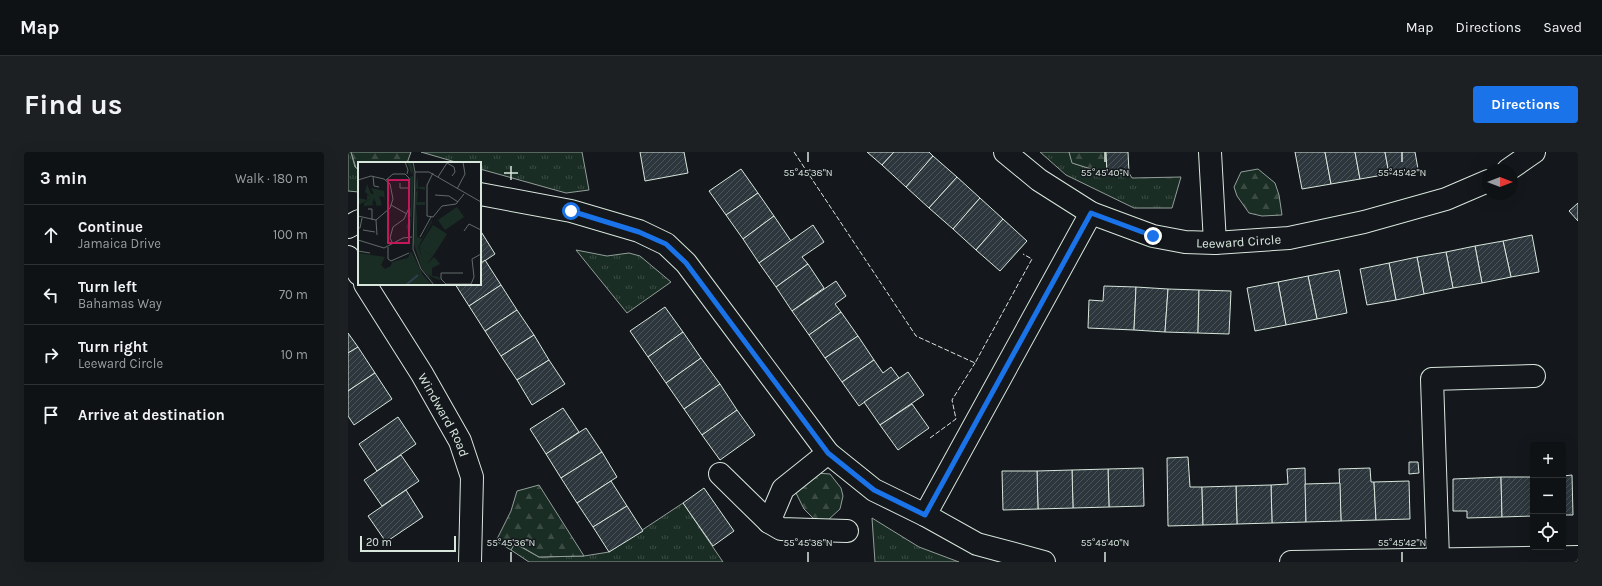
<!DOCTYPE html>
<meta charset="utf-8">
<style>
body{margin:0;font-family:Karla,sans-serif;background:#1d2022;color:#f1f3f6}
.controls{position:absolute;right:12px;bottom:12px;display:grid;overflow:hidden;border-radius:4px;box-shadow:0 4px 16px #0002}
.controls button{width:36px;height:36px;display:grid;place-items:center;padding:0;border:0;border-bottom:1px solid #2f3234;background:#0f1215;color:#f1f3f6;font:20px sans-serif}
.compass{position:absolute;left:1134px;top:12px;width:36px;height:36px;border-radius:50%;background:#0f1215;box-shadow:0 4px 16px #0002;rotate:90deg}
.scale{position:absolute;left:12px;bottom:10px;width:96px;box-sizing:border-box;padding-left:4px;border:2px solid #d8e6dc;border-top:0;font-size:11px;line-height:14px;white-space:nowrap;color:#d8e6dc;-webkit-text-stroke:3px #14181c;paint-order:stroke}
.stop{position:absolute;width:12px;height:12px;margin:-9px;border:3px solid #1a73e8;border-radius:50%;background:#fff}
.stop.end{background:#1a73e8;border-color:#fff;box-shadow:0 1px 4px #0008}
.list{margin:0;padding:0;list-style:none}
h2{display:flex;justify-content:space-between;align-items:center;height:52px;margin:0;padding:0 16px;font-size:17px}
h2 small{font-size:13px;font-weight:400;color:#9b9ea0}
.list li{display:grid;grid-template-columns:26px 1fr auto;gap:12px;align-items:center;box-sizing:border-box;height:60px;padding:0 16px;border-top:1px solid #2f3234}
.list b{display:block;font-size:15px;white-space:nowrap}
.list p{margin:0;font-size:13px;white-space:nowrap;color:#9b9ea0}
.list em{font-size:13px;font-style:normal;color:#9b9ea0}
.icon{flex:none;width:22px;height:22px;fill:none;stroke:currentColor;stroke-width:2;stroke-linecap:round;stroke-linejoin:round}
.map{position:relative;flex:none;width:1230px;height:410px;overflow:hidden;border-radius:4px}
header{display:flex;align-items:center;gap:24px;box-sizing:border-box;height:56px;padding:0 20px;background:#0f1215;border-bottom:1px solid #2f3234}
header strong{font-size:19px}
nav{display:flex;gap:22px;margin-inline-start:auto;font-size:14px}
.intro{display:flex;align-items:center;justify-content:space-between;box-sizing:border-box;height:96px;padding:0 24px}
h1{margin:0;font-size:28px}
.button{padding:10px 18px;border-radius:4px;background:#1a73e8;color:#fff;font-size:14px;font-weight:700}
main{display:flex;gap:24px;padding:0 24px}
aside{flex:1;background:#0f1215;border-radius:4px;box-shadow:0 4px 16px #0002}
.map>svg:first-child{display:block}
</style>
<header>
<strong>Map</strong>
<nav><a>Map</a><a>Directions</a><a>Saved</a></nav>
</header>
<div class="intro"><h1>Find us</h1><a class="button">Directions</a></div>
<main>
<aside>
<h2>3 min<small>Walk · 180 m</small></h2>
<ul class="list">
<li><svg class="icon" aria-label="ahead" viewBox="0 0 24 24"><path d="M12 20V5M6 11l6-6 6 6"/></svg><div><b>Continue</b><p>Jamaica Drive</p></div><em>100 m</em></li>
<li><svg class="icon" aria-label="left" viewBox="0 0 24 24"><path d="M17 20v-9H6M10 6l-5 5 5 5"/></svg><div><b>Turn left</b><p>Bahamas Way</p></div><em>70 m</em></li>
<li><svg class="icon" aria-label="right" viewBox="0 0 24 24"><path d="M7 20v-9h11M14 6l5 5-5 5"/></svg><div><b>Turn right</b><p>Leeward Circle</p></div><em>10 m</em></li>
<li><svg class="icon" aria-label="arrive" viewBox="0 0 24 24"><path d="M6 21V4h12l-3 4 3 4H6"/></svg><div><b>Arrive at destination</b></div></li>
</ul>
</aside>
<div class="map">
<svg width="1230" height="410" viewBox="0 0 1230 410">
<defs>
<pattern id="grass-tufts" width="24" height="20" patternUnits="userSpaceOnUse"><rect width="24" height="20" fill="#1a2d24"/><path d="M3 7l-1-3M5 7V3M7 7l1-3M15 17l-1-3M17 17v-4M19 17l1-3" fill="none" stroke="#3b4b43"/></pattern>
<pattern id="forest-firs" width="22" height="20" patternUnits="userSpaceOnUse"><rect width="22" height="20" fill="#1a2d24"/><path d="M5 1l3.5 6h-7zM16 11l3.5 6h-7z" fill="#3b4b43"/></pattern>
<pattern id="building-hatch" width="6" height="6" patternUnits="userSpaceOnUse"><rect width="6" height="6" fill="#2c363c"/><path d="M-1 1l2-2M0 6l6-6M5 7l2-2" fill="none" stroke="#4a5358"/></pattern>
</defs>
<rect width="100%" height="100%" fill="#14181c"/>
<g fill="url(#grass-tufts)" stroke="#939e99">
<path d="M0,0H3L7,15L11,17V40L0,39Z"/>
<path d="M73,0H234L241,38L218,41L132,17V11H111Z"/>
<path d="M692,0H721L725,11L759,22L781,21L784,26L833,25L824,56H786L718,23Z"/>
<path d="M228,98L259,104L281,101L292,104L323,130L279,161Z"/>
<path d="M335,351L375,410H181L163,398L166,391L191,405L236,404L261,400Z"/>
<path d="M524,366L571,395L611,410H527Z"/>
</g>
<g fill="url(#forest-firs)" stroke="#939e99">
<path d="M3,0H63L59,11H11V17L8,16Z"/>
<path d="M721,0H758L759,22L724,11Z"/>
<path d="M910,17L927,31L931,43L934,63L914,64L901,61L889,44L886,35L893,20Z"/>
<path d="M468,321L482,322L493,336L495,344L492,357L480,368H467L456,357L448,341Z"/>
<path d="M191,333L236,404L191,405L167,391L163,398L148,389L163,359L169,339Z"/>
</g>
<g fill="url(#building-hatch)" stroke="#d8e6dc">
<path d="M292,0H336L340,21L297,29Z"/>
<path d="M519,0H546L534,13Z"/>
<path d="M546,0H581L585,4L558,35L534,13Z"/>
<path d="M758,0H780L781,21L759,22Z"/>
<path d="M947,0H977L983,32L954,37Z"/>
<path d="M977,0H1007L1012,27L983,32Z"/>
<path d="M1007,0H1037L1041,22L1012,27Z"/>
<path d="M1037,0H1067L1070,17L1041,22Z"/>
<path d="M585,4L609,25L581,56L558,35Z"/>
<path d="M393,17L410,41L378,63L361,39Z"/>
<path d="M609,25L632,46L605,77L581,56Z"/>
<path d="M410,41L426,64L395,87L378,63Z"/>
<path d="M632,46L655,67L628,98L605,77Z"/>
<path d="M1230,51V69L1221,59Z"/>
<path d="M426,64L443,89L411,111L395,87Z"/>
<path d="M655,67L679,89L652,119L628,98Z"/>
<path d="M465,73L476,90L454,105L460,112L428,135L411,111Z"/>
<path d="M132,78L147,102L132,112Z"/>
<path d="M1184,83L1191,120L1163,125L1155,89Z"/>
<path d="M1155,89L1163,125L1134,131L1127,94Z"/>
<path d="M1127,94L1134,131L1105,136L1098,100Z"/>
<path d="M1098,100L1105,136L1076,142L1069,105Z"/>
<path d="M1069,105L1076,142L1048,148L1041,111Z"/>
<path d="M137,108L153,133L121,154L107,132H132V112Z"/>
<path d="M1041,111L1048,148L1019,153L1012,117Z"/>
<path d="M460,112L476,136L444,159L428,135Z"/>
<path d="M991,118L999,161L969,167L960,124Z"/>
<path d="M960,124L969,167L938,173L930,130Z"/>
<path d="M488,129L498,144L487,152L493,160L461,183L444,159Z"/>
<path d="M930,130L938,173L907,179L899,136Z"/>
<path d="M153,133L169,158L137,179L121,154Z"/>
<path d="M756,134L788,135L786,178L740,176L741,148L755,149Z"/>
<path d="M788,135L820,137L817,180L786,178Z"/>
<path d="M820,137L851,138L850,181L817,180Z"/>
<path d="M851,138L883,139L881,182L850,181Z"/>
<path d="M317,155L335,180L300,205L282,179Z"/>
<path d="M169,158L186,183L153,204L137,179Z"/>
<path d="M493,160L510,184L477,206L461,183Z"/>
<path d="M335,180L353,206L318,231L300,205Z"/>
<path d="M0,181L10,195L0,201Z"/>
<path d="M186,183L201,208L169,228L153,204Z"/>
<path d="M510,184L526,208L494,230L477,206Z"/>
<path d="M10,195L27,221L0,239V201Z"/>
<path d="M353,206L372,232L336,257L318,231Z"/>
<path d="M201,208L217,232L184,253L169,228Z"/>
<path d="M526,208L535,221L543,215L551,226L511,254L494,230Z"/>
<path d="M560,220L576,243L532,273L516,250Z"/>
<path d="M27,221L44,247L6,273L0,264V239Z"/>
<path d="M372,232L389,258L354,283L336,257Z"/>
<path d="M564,252L581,276L550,298L532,273Z"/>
<path d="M215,256L231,280L198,302L182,277Z"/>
<path d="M389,258L407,283L372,308L354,283Z"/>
<path d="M50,265L68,292L29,319L11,292Z"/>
<path d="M238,276L254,300L213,326L198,302Z"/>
<path d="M254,300L269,325L229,351L213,326Z"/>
<path d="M53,303L71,329L34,354L16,328Z"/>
<path d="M840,305L842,335H854L855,373L820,374L819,306Z"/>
<path d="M1061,310H1070L1071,321L1061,322Z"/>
<path d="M795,316L796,354L761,355L760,317Z"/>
<path d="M957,316L958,370L924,371L923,333L940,332L939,317Z"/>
<path d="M1022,316L1023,330H1026L1028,368L993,369L991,317Z"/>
<path d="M760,317L761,355L725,356L724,318Z"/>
<path d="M724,318L725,356L690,357L689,319Z"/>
<path d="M654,319H689L690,357L655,358Z"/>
<path d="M1224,323L1225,363H1215V324Z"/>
<path d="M1153,325L1154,365L1119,366V359H1105V327Z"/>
<path d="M1153,325H1185V364L1154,365Z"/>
<path d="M263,329L279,354L245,375L229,351Z"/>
<path d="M1061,329L1062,367L1028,368L1026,330Z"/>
<path d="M992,331L993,369L958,370L957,332Z"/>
<path d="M923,333L924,371L889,372L888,334Z"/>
<path d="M888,334L889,372L855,373L854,335Z"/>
<path d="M356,336L386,379L365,394L335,351Z"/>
<path d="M58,338L75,365L38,390L20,364Z"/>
<path d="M279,354L295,379L261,400L245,375Z"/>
</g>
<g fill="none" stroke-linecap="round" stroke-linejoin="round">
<g stroke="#d8e6dc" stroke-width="24">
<g id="street">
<path id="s1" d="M657,0L691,28L743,61L805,84L837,90L867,91L941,86L1016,70L1098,47L1140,29"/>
<path d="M862,0L867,91"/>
<path d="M1160,18L1186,0"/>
<path d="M132,42L223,59L291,79L318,92L338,111L480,301L526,338L577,363L629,392L696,410"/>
<path d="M0,75L11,69"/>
<path d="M0,105L11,122"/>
<path id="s2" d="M17,132L74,222L112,289L124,325L122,410"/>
<path d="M372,322L421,370L433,377L499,379"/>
<path d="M577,363L743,61"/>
<path d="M421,370L435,337L480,301"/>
<path d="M1090,406L1084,227L1186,224"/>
<path d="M943,410L1230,405"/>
</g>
</g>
<use href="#street" stroke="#14181c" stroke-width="22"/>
<g stroke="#d8e6dc" stroke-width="1" stroke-dasharray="5 2" stroke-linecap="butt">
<path d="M446,0L568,184L627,211L684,107L675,102"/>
<path d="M582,286L608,267L604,248L627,211"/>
</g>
</g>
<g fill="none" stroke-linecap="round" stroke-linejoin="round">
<path stroke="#1a73e8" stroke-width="5" d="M223,59L291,80L318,92L338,111L480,301L526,338L577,363L743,61L805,84"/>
</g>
<path fill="none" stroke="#d8e6dc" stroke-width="1.5" d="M460,0V10M757,0V10M1054,0V10M163,14V28M156,21H170M163,400V410M460,400V410M757,400V410M1054,400V410"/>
<g text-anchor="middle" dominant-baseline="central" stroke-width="3" stroke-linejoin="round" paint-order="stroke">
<g font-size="13" fill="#d8e6dc" stroke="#14181c">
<text stroke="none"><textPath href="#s1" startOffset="258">Leeward Circle</textPath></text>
<text stroke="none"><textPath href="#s2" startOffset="153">Windward Road</textPath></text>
</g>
</g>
<g transform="translate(10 10)">
<rect width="123" height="123" fill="#14181c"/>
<path d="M49,0H53L56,10L54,56L52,71L51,73L48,64L54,55H49L53,45L52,15L55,14V7L54,13ZM60,14V25H67V28L60,26L58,28V23V30L60,28L59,40H67V43H58L59,57H57H59V75L64,77L74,58V60L60,85L65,97L61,85L75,94L68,103L76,95L82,102L74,106V114L81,115L82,118L74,115L71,112L73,116L68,112L79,123L73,118L64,107L56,82L57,25ZM9,22L13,32H16L13,26L26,29L27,39L26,35L21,34L24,43L19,44L16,36L14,42L17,43L6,44V41L14,36L0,43V36L9,38V33L12,34L7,30Z" fill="#1a2d24"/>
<path d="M99,45L106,55L87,68L80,58ZM53,89L65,113L74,123H0V91L27,95L23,103L27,107L33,104L34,100L50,96Z" fill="#1a2d24"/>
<path d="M75,63L89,72L75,94L61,85ZM0,99L17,105L13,116L0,111ZM24,113L28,123H12L10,119Z" fill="#1a2d24"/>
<path fill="none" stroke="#2f3f4d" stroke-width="2" d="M48,123L60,113"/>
<path fill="none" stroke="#626a69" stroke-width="1" d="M47,0L50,8L49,12M55,0L57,10L55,87L63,107L76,123M89,1L96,5L97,10L94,14M57,10H71L123,40M75,11L69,23V54L75,55L84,44L98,42L106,32M15,14L16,24L21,25M80,15L89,1M0,18L13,14L26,17L32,22L35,37L32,46L18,58L0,54M28,18L35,12H47L51,16V46L46,57L35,65L32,76L35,82M42,21V26H51M99,27L107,12L105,0M77,33L91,34L100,40M33,43L49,52M10,47H14V58M18,58L19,73M0,66H2L4,56M5,68L17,70M106,69L111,62L123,68M62,75L73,55M0,78L26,86L45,76L54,75M30,85V97L33,99L51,91M0,89L12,91M105,111H83V117L88,122H113M113,122L116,115L114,97L123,92"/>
<path fill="#c2185b" fill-opacity="0.15" stroke="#c2185b" stroke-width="2" d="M30,18H51V81H30Z"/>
<rect width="123" height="123" fill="none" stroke="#d8e6dc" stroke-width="2"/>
</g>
<g font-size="10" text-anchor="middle" fill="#d8e6dc" stroke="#14181c" stroke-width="3" stroke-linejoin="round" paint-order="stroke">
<text x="460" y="24">55°45'38"N</text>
<text x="757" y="24">55°45'40"N</text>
<text x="1054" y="24">55°45'42"N</text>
<text x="163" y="394">55°45'36"N</text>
<text x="460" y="394">55°45'38"N</text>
<text x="757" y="394">55°45'40"N</text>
<text x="1054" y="394">55°45'42"N</text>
</g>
</svg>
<div class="controls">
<button>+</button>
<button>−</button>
<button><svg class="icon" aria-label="locate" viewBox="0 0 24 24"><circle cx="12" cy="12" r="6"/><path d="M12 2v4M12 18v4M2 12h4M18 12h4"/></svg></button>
</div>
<svg class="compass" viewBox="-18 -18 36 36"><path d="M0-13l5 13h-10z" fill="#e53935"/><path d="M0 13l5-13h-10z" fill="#9b9ea0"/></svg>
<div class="scale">20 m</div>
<div class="stop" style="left:223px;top:59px"></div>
<div class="stop end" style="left:805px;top:84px"></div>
</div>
</main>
